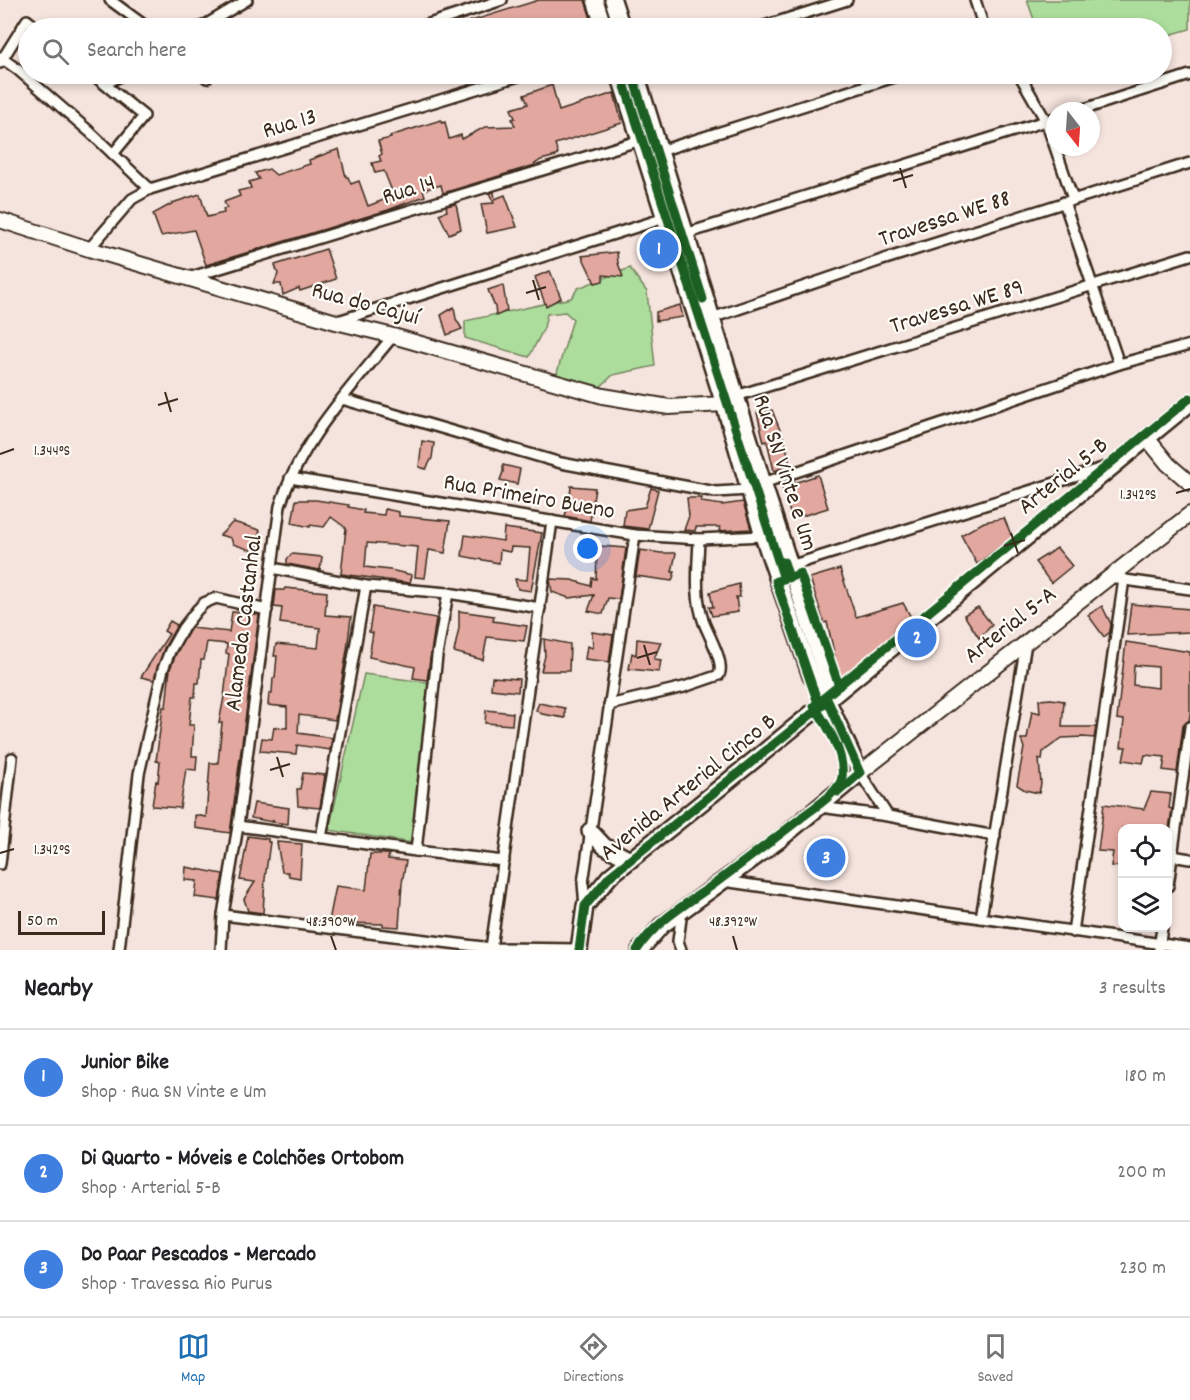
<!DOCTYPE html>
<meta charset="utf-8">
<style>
body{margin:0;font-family:Dekko,sans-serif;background:#f2f2f2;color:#202124}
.controls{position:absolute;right:18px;bottom:18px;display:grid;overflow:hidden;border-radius:12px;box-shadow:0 3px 9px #0003}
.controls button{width:54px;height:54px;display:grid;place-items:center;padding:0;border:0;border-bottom:2px solid #e0e0e0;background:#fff;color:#202124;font:30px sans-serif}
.compass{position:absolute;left:1046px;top:102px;width:54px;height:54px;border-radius:50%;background:#fff;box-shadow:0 3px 9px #0003;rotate:163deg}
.scale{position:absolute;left:18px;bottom:15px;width:87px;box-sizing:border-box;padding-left:6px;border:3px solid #3b2a1e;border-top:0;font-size:16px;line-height:21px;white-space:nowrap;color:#3b2a1e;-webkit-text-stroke:4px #fdfcf7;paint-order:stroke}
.you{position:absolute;left:588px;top:549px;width:21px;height:21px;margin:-15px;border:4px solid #fff;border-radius:50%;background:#1a73e8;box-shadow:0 0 0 9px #1a73e833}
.badge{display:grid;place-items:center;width:39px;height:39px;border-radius:50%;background:#1f6fb2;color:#fff;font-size:20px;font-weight:700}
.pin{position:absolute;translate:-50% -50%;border:3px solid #fff;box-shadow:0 2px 6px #0006}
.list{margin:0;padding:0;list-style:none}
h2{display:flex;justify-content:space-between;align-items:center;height:78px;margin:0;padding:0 24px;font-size:26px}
h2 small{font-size:20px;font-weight:400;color:#757577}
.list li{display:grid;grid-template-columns:39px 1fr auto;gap:18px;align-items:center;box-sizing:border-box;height:96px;padding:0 24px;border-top:2px solid #e0e0e0}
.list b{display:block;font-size:22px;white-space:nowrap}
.list p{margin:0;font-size:20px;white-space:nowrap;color:#757577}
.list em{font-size:20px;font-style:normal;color:#757577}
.icon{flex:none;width:33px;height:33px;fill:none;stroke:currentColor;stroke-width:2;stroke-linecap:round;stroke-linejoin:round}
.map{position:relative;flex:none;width:1190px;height:950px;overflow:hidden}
.search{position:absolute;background:#fff;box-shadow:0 3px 9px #0003;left:18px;right:18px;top:18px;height:66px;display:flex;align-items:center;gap:15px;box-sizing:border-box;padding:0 21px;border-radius:33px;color:#757577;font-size:22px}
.sheet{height:366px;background:#fff}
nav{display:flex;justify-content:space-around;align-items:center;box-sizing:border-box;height:84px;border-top:2px solid #e0e0e0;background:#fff;font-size:16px;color:#757577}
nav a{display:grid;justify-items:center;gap:3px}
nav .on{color:#1f6fb2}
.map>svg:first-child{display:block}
</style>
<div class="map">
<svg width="1190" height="950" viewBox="0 0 1190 950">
<rect width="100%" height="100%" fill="#f5e3dd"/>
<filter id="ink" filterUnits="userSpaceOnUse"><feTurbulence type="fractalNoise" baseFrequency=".0167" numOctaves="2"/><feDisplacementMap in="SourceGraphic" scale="12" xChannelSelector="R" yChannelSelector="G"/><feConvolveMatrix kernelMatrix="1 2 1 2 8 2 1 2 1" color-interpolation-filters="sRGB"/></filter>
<g filter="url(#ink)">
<g fill="#acdd9d" stroke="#74845e" stroke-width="1.5">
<path d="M1027,0H1190V29L1162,37V28H1037Z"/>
<path d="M630,268L647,292L655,366L613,375L597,390L556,376L573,319L565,312L547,314L544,328L529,357L465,338V321L571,298L578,288Z"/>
<path d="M364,674L431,683L413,843L329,830Z"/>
</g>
<g fill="#e2a89f" stroke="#3b2a1e" stroke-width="1.5" fill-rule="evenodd">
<path d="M539,0H585L594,28H455V26Z"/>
<path d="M552,85L559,111L614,93L622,123L555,144L558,153L556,156L541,160L535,164V165L443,193L441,185L423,190L425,196L388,210L206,265L194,230L161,236L153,214L175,202L200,194L207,217L224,213L223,209L227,208L224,202L240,196L238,191L251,188L249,182L259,179L255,173L269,169L276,175L310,164L309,160L339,149L346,177H348L351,184L359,181L368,206L394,196L384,171L375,173L372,163L381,161L379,156L382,154L378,141L391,138L390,136L441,120L442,123L445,122L449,139L461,135L462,139L485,127L515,126L512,119L515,118L511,109L528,104L524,95Z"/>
<path d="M494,192L495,199L505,195L517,227L487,233L481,204L494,203L489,193Z"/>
<path d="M456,204L461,229L449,234L439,214L447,211L446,206Z"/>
<path d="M326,249L336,279L300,291L299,288L283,295L281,284H274L278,274L275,265Z"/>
<path d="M617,252L618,263L623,277L603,275V281L595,283L582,256Z"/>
<path d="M550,271L561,298L546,306L535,277Z"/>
<path d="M503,285L507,311L496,316L495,307L488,290Z"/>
<path d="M680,305L683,317L656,321V312Z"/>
<path d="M454,307L456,319L462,329L447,335L441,315Z"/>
<path d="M772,410L786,445L790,465L774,471L767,441L764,442L757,413Z"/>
<path d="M422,441L434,443L432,458L426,469L419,467Z"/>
<path d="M503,465L520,469L517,484L500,480L503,472Z"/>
<path d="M818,475L828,508L792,519L782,487Z"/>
<path d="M571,486L595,488L590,521L565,516L570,497Z"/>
<path d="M651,488L658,490L648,529L623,526L625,510L645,507Z"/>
<path d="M687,498H702L701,502L722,505L743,502L751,529L719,531L720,527H696L695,531L684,530L689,516Z"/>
<path d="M296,500H316L349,505L348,507L364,510L363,513L384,515L385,509L399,512V516L450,521L445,553L429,550L425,578L415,577L418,547L367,543L365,567L390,570L412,575L410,583L341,574L346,528L331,517L324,527L310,525V527L292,523Z"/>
<path d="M1004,518L1012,537L977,564L961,535L984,522Z"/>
<path d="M233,522L260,530L257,541L259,553L233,544L231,538L220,535Z"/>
<path d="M504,528L542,533L531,591L518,589L515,579L527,580L530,548L511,547L510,552L500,550L499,563L462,556L465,535L503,541Z"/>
<path d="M600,546L626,548L619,599L608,598L603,614L588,611L594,595L569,598L552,592L550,579L572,580L591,586L592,578L596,579L597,557Z"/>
<path d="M1057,548L1072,566L1051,583L1035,562Z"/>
<path d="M640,550L661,553H676L672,572H675L672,581L636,576Z"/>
<path d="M292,554L322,557L320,570L287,564V559Z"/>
<path d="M840,569L856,617L903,603L912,619L840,678L827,622L824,623L810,578Z"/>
<path d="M739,584L740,597H736L738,612L712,616L709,607H713L710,592Z"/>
<path d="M285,588L327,592L325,615L351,617L347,650L335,720L299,715L298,733L332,738L330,750L297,745L296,754L260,751L262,738L272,739L274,727L287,728V707L268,705L269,693H272L273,678H275L277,656H274L276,644L318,648L320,628L280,623L282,608L274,607L276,590H284Z"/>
<path d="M1131,604L1190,609V632L1127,635Z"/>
<path d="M1102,606L1111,624L1110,632L1104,637L1088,615Z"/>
<path d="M373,607L436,618L427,680L413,678L415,667L369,657L373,633L369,632Z"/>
<path d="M978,607L992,625L979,638L964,615Z"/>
<path d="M459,611L494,616L493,621L527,626L524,641L487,637L483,660L454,652L459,628Z"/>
<path d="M232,612H244L259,615L230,833L195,828V815L206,817L210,763H218L222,723H219L224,697L229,654L226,653L227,644L207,642L204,660H201L199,683H196L195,697H192L189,725H194L192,756H197L196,770L186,769L180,808L152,806L156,781L158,782L160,762L156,761L163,707H166L170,669L176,654L191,628L229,632Z"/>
<path d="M170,621L177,625L164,648L154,680L141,677L169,634L164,631Z"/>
<path d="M592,632L613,635L609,662L585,659L587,646L593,648Z"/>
<path d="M544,639L570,644L569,671H541L545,656Z"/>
<path d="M637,639L661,642L654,659L661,660L659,672L629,669L632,653L636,655Z"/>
<path d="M1126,642L1190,652V714L1189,721L1183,726L1177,772L1163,770L1165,757L1145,755L1143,763L1123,760L1126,747H1121L1124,720L1117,719ZM1134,665L1158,667V688L1133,685Z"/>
<path d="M492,677L519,679L518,692L491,689Z"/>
<path d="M1051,699L1064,701L1062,727H1096L1094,738L1083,737L1062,738L1043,752L1042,760L1039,759L1041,784L1039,793L1025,790L1017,785L1024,748L1021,739H1027L1032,711L1040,713L1039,700Z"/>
<path d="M539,703L565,708V718L542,714L536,710Z"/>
<path d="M486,710L513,713L512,725L485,723Z"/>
<path d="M303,773L325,775L320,808L298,806L297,789H300Z"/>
<path d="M1151,792L1171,794L1169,808L1172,809L1168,836L1167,828H1122V867L1111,866L1113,852L1098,851L1104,804L1144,809Z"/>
<path d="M254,803L289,808L288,824L273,822V819L272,822L251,818Z"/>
<path d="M248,836L268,839V842H270L265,879L263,913L248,911L244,899L255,882L240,880Z"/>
<path d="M277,842L302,844L300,878L289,876L288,872H282Z"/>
<path d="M370,854H389L388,859L406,861L402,883L399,927L383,926V924L346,923L329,921L336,886L366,890Z"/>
<path d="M186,867L223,874L219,900L195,897L197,881L185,880Z"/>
</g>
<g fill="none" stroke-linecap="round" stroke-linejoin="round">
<g stroke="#3b2a1e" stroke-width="14">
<g id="street">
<path d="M110,0L148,28"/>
<path d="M975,0L984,28"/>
<path d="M200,28L247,0"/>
<path d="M417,28L502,0"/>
<path d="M758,28L847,0"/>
<path d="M0,57L17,69L90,132L150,189"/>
<path d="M0,63L27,20L37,28"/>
<path d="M92,74L144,116L113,154"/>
<path d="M202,74L207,78"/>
<path d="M1019,74L1046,121L1073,199"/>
<path d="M272,76L280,74"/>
<path d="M105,84L124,74"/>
<path d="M1078,111L1190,75"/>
<path d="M660,151L904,74"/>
<path d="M1064,202L1119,364"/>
<path d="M685,234L1055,118"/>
<path d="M89,249L132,199L150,189L525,74"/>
<path d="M188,278L641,140"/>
<path d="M712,318L879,261L1190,163"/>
<path d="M338,321L665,218"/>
<path d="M736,396L1190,255"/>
<path d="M342,399L561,463L716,492L749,490"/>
<path d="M290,478L635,535L699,539L763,536"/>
<path d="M763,483L1119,364L1190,345"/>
<path d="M790,566L1109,466"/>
<path d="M272,568L366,586L448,593L540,608"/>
<path d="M1118,579L1190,589"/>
<path d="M609,705L684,687L719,675C725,663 709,636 704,623C694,596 698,567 699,539"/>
<path d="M860,773L888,816"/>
<path d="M820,807L888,816L995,836"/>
<path d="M238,826L416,851L504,861"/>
<path d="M321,838L366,586"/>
<path d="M416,851L437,656L448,593"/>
<path d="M1172,856L1190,859"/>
<path d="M0,864L12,758"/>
<path d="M723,881L1190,948"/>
<path d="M1168,886L1190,727"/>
<path d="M585,906L583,883L635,535"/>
<path d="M223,915L491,948L579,949"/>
<path d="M981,918L1026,643"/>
<path d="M1073,932L1124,579"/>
<path d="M491,948L552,521"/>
<path d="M1159,948L1162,928"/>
<path d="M119,950L139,774L163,669L170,651L183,628L197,610L204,603L216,598L267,610"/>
<path d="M221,950L223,915L238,826L280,506C301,440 351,388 393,336"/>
<path d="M681,950L678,941L682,911"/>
</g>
</g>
<g stroke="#3b2a1e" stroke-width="18">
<g id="secondary">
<path d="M0,220L89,249L336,322L393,336L603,396L669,407L724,404"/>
<path d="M1147,438L1168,464L1190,483"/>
<path d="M860,773L1190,514"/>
</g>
</g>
<g stroke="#3b2a1e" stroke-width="20">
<g id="primary">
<path d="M595,0L604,28"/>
<path d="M613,0L622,28"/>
<path d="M619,74L724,404L763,536L811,676L828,701L860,773L779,840L661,926L640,950"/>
<path d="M636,74L763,483L825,672L828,698"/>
<path d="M590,831L604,846L630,860"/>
<path d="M579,950L585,906L610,876C805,721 997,561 1190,403"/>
</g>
</g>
<use href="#street" stroke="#fdfcf7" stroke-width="9"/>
<use href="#secondary" stroke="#fdfcf7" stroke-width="14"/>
<use href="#primary" stroke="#fdfcf7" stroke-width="15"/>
<g stroke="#fdfcf7" stroke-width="13">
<g id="cycleway">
<path d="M621,74L784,579L776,581L818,703"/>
<path d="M632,74L703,299"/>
<path d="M784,562L789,578L800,573L839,686"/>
<path d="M828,701L860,773L838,792"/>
<path d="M579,950L585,906L610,876L824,704"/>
<path d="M637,950C655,921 690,902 717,882C745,861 773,840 801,818C812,809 840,792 842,777C845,753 827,725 814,706L1190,398"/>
</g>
</g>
<use href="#cycleway" stroke="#1b5e20" stroke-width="9"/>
</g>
</g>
<path fill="none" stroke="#3b2a1e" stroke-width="2" d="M900,168L906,188M893,181L913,175M533,280L539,300M526,293L546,287M165,392L171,412M158,405L178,399M0,454L14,449M1176,493L1190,489M1011,533L1018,553M1004,546L1025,540M644,645L650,665M637,658L657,652M277,757L283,777M270,770L290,764M0,853L14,849M331,936L336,950M733,936L737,950"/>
<g text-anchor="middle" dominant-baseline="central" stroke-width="4.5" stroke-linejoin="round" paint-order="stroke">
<g font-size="24" fill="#3b2a1e" stroke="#fdfcf7">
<text transform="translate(290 125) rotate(-17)">Rua 13</text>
<text transform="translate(409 191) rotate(-17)">Rua 14</text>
<text transform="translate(945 220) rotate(-18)">Travessa WE 88</text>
<text transform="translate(365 305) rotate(15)">Rua do Cajuí</text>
<text transform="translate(957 308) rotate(-17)">Travessa WE 89</text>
<text transform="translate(784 473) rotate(72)">Rua SN Vinte e Um</text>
<text transform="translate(1064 477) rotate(-39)">Arterial 5-B</text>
<text transform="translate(529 498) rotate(10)">Rua Primeiro Bueno</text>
<text transform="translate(245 623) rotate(-83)">Alameda Castanhal</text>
<text transform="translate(1011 626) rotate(-38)">Arterial 5-A</text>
<text transform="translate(689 788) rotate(-39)">Avenida Arterial Cinco B</text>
</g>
</g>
<g font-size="15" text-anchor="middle" fill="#3b2a1e" stroke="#fdfcf7" stroke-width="4.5" stroke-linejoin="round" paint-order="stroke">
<text x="52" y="455">1.344°S</text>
<text x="1138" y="499">1.342°S</text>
<text x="52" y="854">1.342°S</text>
<text x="331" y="926">48.390°W</text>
<text x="733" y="926">48.392°W</text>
</g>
</svg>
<div class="controls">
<button><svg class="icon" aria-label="locate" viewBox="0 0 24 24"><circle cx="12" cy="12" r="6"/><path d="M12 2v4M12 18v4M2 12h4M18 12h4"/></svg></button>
<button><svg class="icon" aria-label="layers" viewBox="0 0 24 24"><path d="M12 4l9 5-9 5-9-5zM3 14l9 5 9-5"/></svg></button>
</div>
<svg class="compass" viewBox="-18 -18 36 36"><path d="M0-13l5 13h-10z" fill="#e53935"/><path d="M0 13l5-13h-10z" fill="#757577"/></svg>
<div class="scale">50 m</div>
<div class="you"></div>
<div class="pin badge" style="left:659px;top:249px;background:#3f7fe0">1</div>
<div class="pin badge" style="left:917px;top:638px;background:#3f7fe0">2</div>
<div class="pin badge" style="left:826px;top:858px;background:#3f7fe0">3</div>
<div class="search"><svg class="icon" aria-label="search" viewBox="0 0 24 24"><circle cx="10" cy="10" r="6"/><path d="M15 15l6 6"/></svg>Search here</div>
</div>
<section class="sheet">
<h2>Nearby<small>3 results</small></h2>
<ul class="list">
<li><span class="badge" style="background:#3f7fe0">1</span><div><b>Junior Bike</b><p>Shop · Rua SN Vinte e Um</p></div><em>180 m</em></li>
<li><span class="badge" style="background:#3f7fe0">2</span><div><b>Di Quarto - Móveis e Colchões Ortobom</b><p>Shop · Arterial 5-B</p></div><em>200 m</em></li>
<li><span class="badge" style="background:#3f7fe0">3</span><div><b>Do Paar Pescados - Mercado</b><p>Shop · Travessa Rio Purus</p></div><em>230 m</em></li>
</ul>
</section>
<nav>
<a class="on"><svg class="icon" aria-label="map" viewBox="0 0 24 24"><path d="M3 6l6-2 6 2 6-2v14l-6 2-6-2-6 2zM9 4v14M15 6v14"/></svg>Map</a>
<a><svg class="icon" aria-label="directions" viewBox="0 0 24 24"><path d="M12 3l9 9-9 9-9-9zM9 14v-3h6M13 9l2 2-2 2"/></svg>Directions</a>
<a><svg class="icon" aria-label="saved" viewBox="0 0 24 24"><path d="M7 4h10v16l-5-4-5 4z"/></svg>Saved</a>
</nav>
